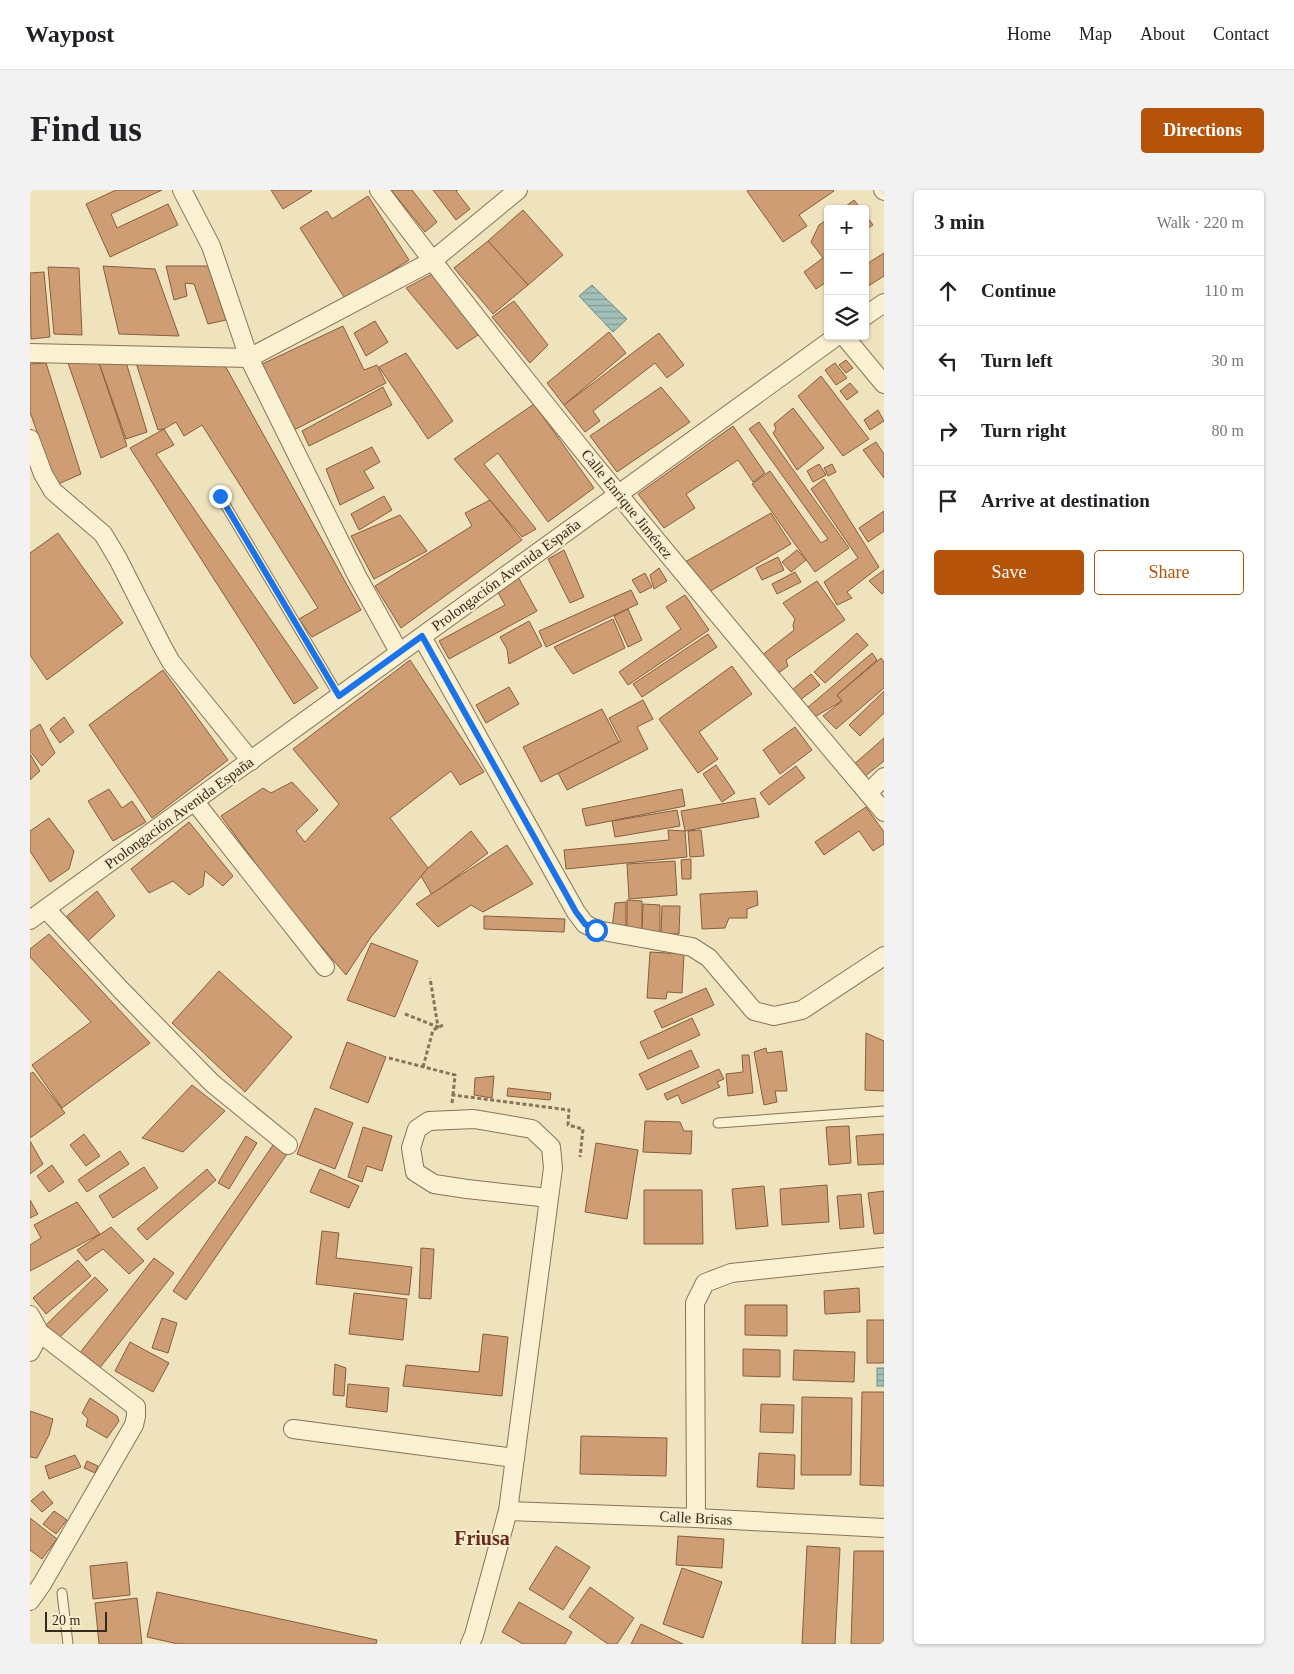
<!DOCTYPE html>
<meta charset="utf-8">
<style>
body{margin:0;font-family:"Times New Roman",serif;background:#f2f2f2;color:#202124}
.controls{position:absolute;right:15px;top:15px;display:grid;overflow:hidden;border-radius:5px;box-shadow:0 1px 4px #0004}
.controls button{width:45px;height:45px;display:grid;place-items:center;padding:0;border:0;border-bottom:1px solid #e0e0e0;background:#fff;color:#202124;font:25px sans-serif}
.scale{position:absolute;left:15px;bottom:12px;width:62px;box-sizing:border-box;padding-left:5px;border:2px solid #372a1c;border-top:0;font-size:14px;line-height:18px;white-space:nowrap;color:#372a1c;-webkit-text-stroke:4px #f6edce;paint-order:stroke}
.stop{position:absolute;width:15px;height:15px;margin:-11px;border:4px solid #1a73e8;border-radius:50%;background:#fff}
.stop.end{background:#1a73e8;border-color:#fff;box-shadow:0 1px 5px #0008}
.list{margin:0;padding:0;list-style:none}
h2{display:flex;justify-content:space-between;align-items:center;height:65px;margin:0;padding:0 20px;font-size:21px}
h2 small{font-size:16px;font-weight:400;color:#757577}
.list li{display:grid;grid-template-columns:32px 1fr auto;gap:15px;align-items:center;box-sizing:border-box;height:70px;padding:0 20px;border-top:1px solid #e0e0e0}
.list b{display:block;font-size:19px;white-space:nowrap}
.list em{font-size:16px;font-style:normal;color:#757577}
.actions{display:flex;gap:10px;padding:15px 20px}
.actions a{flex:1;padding:11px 0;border:1px solid #b45309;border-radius:5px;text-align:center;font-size:18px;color:#b45309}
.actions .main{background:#b45309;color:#fff}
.icon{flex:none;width:28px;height:28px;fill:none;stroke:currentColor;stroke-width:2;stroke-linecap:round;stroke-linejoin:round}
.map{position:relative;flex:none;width:854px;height:1454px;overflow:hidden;border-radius:5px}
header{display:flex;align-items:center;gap:30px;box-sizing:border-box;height:70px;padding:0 25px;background:#fff;border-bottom:1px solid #e0e0e0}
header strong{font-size:24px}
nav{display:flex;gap:28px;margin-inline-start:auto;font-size:18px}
.intro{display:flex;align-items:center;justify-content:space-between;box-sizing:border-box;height:120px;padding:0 30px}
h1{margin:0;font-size:35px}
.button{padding:12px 22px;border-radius:5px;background:#b45309;color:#fff;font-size:18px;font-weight:700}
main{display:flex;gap:30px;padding:0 30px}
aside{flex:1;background:#fff;border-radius:5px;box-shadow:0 1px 4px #0004}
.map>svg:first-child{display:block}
</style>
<header>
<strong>Waypost</strong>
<nav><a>Home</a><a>Map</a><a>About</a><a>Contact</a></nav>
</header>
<div class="intro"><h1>Find us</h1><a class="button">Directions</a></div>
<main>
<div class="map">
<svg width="854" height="1454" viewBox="0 0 854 1454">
<defs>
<pattern id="water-rules" width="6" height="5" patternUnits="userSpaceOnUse" patternTransform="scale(1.25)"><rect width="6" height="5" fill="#a2c0b9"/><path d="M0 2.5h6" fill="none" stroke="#859c96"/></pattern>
</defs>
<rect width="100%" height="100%" fill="#efe3be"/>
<g fill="url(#water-rules)" stroke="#698e87">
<path d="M562,95L597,129L583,142L549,106Z"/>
<rect x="847" y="1178" width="7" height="18"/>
</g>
<g fill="#ce9d73" stroke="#885d3c">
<path d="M86,0H132L81,24L87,38L138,14L148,35L80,67L56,14Z"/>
<path d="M241,0H281L282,1L253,19Z"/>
<path d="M361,0H382L407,32L395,42Z"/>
<path d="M403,0H428L426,1L440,19L426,30Z"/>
<path d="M719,0H803L804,1L769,25L777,36L753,52L717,1Z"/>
<path d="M338,6L379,70L316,110L270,38L297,21L302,29Z"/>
<path d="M824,10L831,19H812Z"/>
<path d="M493,20L533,65L498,95L458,51Z"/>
<path d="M835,24L843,35L835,40Z"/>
<path d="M798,29V91L786,99L774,82L793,68L781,52L789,35Z"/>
<path d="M458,51L498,95L463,124L424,78Z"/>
<path d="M854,63V86L835,98V75Z"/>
<path d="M73,76L125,79L149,146L89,144Z"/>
<path d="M136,76H178L196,130L178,134L164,94L155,93L157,106L144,110Z"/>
<path d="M18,77L49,78L52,145L24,144Z"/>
<path d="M14,82L20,147L1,149L0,83Z"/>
<path d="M404,83L448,145L427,159L376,98Z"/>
<path d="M484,111L518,155L500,173L462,127Z"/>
<path d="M345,131L358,152L336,166L324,143Z"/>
<path d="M313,136L334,180L347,175L356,193L264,240L230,175Z"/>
<path d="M579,142L596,163L534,215L517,193Z"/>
<path d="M629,143L654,175L637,188L625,173L563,221L570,231L555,242L534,215Z"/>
<path d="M376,163L423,231L398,249L349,177Z"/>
<path d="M37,170H68L97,256L71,268Z"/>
<path d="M68,170L96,172L117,242L96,249Z"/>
<path d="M816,170L823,178L816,183L809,175Z"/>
<path d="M193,172L331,420L282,447L269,429L288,418L172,235L154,246L146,232L134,239L128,240L106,173Z"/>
<path d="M16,173L51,284L26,295L0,222V174Z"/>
<path d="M805,173L817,188L806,195L795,180Z"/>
<path d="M791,186L839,249L813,266L768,206Z"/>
<path d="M820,193L828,202L817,210L810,201Z"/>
<path d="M353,197L362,215L279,256L272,241Z"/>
<path d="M631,197L660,232L587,282L560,246Z"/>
<path d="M504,214L564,298L518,332L468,263L454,274L506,339L492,347L424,269Z"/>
<path d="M763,218L794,258L767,280L743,243L746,239L744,234Z"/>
<path d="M848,220L854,231L840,240L834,230Z"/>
<path d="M729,232L819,358L785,382L722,294L740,281L791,353L798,349L719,239Z"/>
<path d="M703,236L735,283L723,292L708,270L656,304L665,318L634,338L608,304Z"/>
<path d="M134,239L144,255L126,264L288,498L264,514L100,258Z"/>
<path d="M846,252L854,264V288L833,260Z"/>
<path d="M342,257L350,272L334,281L344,298L310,315L296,279Z"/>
<path d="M789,274L796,285L783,292L777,281Z"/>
<path d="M802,274L806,282L798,286L794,278Z"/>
<path d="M794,289L849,377L817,402L822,408L807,415L794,392L828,368L781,299Z"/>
<path d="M354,306L362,320L329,340L321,324Z"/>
<path d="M460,310L492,350L371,438L345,396L442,336L435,323Z"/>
<path d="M854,321V341L838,352L829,338Z"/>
<path d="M741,323L761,354L677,403L655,372Z"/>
<path d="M370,325L397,361L344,389L321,346Z"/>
<path d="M28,343L93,433L17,490L0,465V363Z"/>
<path d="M534,360L554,407L540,413L518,369Z"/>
<path d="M767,360L776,370L761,382L752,372Z"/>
<path d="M748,367L754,380L732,390L726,378Z"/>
<path d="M629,378L637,391L624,399L620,385Z"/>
<path d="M854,380V402L852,404L839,391Z"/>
<path d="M765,382L771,392L747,404L742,394Z"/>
<path d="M615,383L622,397L610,403L602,390Z"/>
<path d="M488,387L507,421L419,469L409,451L475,415L466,399Z"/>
<path d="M787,391L815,430L756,470L758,476L747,484L731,466L764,440L763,435L765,429L753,413Z"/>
<path d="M601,400L608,414L516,457L509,441Z"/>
<path d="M655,405L679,440L598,495L589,482L651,439L636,417Z"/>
<path d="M598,419L612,450L598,457L584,426Z"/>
<path d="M583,429L595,458L543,484L524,457Z"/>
<path d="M499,431L512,456L479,474L477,459L470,447Z"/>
<path d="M827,443L838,455L795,493L784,482Z"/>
<path d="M678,444L687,457L612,507L603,494Z"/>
<path d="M842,463L847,470L807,505L812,511L786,526L777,518Z"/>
<path d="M851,468L854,472V498L806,539L793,526L812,511L807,505Z"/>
<path d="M380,470L454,582L430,595L421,581L360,628L398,678L341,747L316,785L256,715L191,626L233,598L241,603L262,592L288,620L266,641L275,652L309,614L263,559Z"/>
<path d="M702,476L722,504L669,542L688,569L668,583L629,529Z"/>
<path d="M133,480L198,570L122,628L59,535Z"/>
<path d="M781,484L790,495L770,510L762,500Z"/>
<path d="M479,497L489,514L456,533L446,515Z"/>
<path d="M854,501V523L830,546L819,535Z"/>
<path d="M613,510L623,529L607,537L618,559L537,600L528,583L591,551L579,528Z"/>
<path d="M572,519L589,552L511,592L493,557Z"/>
<path d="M34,527L44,542L30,553L20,539Z"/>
<path d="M10,534L25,563L12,576L0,561V541Z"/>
<path d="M765,537L782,560L750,584L733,560Z"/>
<path d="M854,548V571L834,587L822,576Z"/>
<path d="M0,564L10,581L0,590Z"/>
<path d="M686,575L705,603L692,612L673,584Z"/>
<path d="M766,576L775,588L739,615L730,603Z"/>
<path d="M79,599L92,618L102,611L116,632L83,651L58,611Z"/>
<path d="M652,599L655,616L556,636L552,619Z"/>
<path d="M725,608L729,627L655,641L651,621Z"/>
<path d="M836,617L854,642V654L843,661L829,641L794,665L785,652Z"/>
<path d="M647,620L650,636L585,647L582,631Z"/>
<path d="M19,628L44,661L39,679L20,692L0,661V641Z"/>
<path d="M159,632L203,686L193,696L175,681L173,696L159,705L143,691L119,703L101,679Z"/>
<path d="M638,640L655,641L657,667L536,679L534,660L639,650Z"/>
<path d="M671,640L674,666L660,667L658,641Z"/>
<path d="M441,641L458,663L402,705L391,686L398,678Z"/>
<path d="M477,655L503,694L453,722L441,715L408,737L386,714Z"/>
<path d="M661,669V689H652L651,670Z"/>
<path d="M645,671L647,705L599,709L597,674Z"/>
<path d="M67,701L85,726L57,752L37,726Z"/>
<path d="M727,701L728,715L717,719V728H699L695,738L672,739L670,704Z"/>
<path d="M597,710L612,711V742H597Z"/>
<path d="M596,712V740L582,739L585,713Z"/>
<path d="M613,714L630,715V743H612Z"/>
<path d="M632,716H650L649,744H631Z"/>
<path d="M454,726L535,729L534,742L454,739Z"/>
<path d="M19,744L120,853L32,918L2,875L61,832L0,767V759Z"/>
<path d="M341,753L388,771L365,827L317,810Z"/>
<path d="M620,762L654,764L652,803L637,802L636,809L617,808Z"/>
<path d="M189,781L262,847L215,902L142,833Z"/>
<path d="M676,798L684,815L632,838L624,821Z"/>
<path d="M662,828L670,845L618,869L610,852Z"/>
<path d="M836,843L854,851V901L835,900Z"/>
<path d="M317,852L356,867L338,913L300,898Z"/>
<path d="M736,858L737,863L752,861L757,901H745L747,912L734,915L724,862Z"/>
<path d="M661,860L669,877L617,900L609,884Z"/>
<path d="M712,865H719L723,903L698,906L696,884L713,882Z"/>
<path d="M689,879L694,889L687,892L690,897L652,914L648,905L637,910L634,904Z"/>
<path d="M3,882L35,923L0,948V884Z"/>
<path d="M464,886L462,908L444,905L445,888Z"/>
<path d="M162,895L195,921L153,962L112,948Z"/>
<path d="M478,898L521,903L520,910L477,906Z"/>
<path d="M285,918L323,933L305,979L267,964Z"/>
<path d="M615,931L650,932L654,941H662L661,964L613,962Z"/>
<path d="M819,936L821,973L799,975L796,937Z"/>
<path d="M333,937L362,946L352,981L337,976L332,992L318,987Z"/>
<path d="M54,944L70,966L56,976L40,955Z"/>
<path d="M854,944V974L828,975L826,946Z"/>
<path d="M216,946L227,953L199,999L188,993Z"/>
<path d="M0,951L13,974L0,984Z"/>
<path d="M566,953L608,960L597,1029L555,1022Z"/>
<path d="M243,955L257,964L156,1110L143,1101Z"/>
<path d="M90,961L99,974L57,1002L48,990Z"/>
<path d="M22,975L34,992L19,1002L7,986Z"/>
<path d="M114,977L128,998L83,1028L69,1006Z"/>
<path d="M177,979L186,990L117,1050L107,1039Z"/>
<path d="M290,979L329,996L319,1018L280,1002Z"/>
<path d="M797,995L799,1032L752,1035L750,999Z"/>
<path d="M734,996L738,1036L706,1039L702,999Z"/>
<path d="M614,1000H672L673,1054H614Z"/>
<path d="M854,1001V1043L844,1044L838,1003Z"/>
<path d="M831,1004L834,1037L810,1039L807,1006Z"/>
<path d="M0,1010L8,1024L0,1028Z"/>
<path d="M47,1012L70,1044L0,1081V1055L11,1048L4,1035Z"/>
<path d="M81,1037L114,1071L99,1084L73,1059L56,1071L47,1060Z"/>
<path d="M292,1041L309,1043L306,1068L382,1077L379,1105L286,1094Z"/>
<path d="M391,1058L404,1059L401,1109L389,1108Z"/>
<path d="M124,1068L144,1083L69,1179L49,1164Z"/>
<path d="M48,1070L61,1086L16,1124L3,1108Z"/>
<path d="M65,1087L78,1100L29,1148L16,1135Z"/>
<path d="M829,1098L830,1122L795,1124L794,1101Z"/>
<path d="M324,1103L377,1109L373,1150L319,1144Z"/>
<path d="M715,1115H757V1146L715,1145Z"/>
<path d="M132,1128L147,1133L138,1163L122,1158Z"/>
<rect x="837" y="1130" width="17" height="43"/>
<path d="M453,1144L478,1147L472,1206L373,1196L376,1175L449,1182Z"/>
<path d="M100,1152L139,1173L123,1202L85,1181Z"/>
<path d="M713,1159L750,1160V1187L713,1186Z"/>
<path d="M764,1160L825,1162L824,1192L763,1190Z"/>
<path d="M305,1174L316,1178L314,1206L303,1205Z"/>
<path d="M318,1194L359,1198L357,1222L316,1217Z"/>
<path d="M832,1202H854V1296L830,1295Z"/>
<path d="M772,1207L822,1208L821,1285H771Z"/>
<path d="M60,1208L87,1226L89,1231L77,1248L56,1236L58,1229L52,1223Z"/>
<path d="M731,1214L764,1215L763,1243L730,1242Z"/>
<path d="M0,1221L23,1229L19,1245L7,1268L0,1267Z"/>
<path d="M551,1246L637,1248L636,1286L550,1284Z"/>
<path d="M729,1263L765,1265L764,1299L727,1297Z"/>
<path d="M45,1265L51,1277L19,1289L15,1276Z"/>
<path d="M57,1271L68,1276L65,1283L54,1278Z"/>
<path d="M13,1301L23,1313L12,1322L1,1311Z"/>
<path d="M24,1321L37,1330L26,1344L13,1334Z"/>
<path d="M0,1328L27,1349L12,1369L0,1360Z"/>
<path d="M648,1346L694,1349L692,1378L646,1375Z"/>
<path d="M526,1356L560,1377L533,1420L499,1399Z"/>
<path d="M777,1356L810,1358L805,1454H772Z"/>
<path d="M824,1361H854V1454H821Z"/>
<path d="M97,1372L100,1405L63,1409L60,1376Z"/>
<path d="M652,1378L692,1392L673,1448L633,1434Z"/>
<path d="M560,1397L604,1428L587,1454H578L539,1427Z"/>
<path d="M127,1402L347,1450L346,1454H148L117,1447Z"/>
<path d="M107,1408L112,1454H69L65,1413Z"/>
<path d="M489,1412L542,1442L535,1454H493L472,1442Z"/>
<path d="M611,1434L653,1454H601Z"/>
</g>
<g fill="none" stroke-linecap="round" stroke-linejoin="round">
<g stroke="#887357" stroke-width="11">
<g id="lane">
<path d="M190,306L309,506"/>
<path d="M688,933L854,921"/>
<path d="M32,1403L38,1454"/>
</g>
</g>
<g stroke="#887357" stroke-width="20">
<g id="street">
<path d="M152,0L181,56L219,168L327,386L369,462"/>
<path d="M349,0C509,214 682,418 854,622"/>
<path d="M853,0L854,1"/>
<path d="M835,126L854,113"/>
<path d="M814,146L854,194"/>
<path d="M0,163L219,168L402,71L488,0"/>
<path d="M0,249L13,284L23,301L73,344L88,369L131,454L141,472L221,571"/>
<path d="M392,447L546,722L555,734L567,740L662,757L679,768L724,821L744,826L772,820L854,766"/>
<path d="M838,603L854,587"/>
<path d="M165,612L295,777"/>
<path d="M16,719L91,800L182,893L258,955"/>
<path d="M0,730L807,146"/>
<path d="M0,1125L10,1143L106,1217V1226L104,1235L12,1394L0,1411"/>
<path d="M0,1162L10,1143"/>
<path d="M263,1239L485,1268"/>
<path d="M478,1321L666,1328L854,1338"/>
<path d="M666,1328L665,1113L675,1093L701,1083L854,1067"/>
<path d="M440,1454L444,1445L478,1321L523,978L521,957L502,939L444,929L399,931L387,939L381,958L385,982L404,994L437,999L519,1008"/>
</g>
</g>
<g stroke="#887357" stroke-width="3" stroke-dasharray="4 2.5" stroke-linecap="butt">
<path d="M375,824L408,837L400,788"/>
<path d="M359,868L425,885L423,905"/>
<path d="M393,877L403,840L415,834"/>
<path d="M422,913L423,905L539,920L538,935L553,939L550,967"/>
</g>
<use href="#lane" stroke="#faf0d2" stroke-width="9"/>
<use href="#street" stroke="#faf0d2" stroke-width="18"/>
</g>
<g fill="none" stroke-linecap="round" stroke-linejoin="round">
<path stroke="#1a73e8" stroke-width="6" d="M190,306L309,506L392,446L546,722L555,734L566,740"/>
</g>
<g text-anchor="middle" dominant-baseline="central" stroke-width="4" stroke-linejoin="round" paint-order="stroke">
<g font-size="15" fill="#372a1c" stroke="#f6edce">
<text transform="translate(597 314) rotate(51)">Calle Enrique Jiménez</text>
<text transform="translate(476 385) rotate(-36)">Prolongación Avenida España</text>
<text transform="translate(149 623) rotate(-36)">Prolongación Avenida España</text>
<text transform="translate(666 1328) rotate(3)">Calle Brisas</text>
</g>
<g font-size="20" font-weight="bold" fill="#652d1a" stroke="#f6edce">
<text x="452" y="1348">Friusa</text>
</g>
</g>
</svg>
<div class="controls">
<button>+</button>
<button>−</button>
<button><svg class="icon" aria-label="layers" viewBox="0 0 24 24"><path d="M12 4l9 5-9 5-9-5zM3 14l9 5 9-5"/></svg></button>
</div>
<div class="scale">20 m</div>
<div class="stop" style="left:566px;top:740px"></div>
<div class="stop end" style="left:190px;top:306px"></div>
</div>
<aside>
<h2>3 min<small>Walk · 220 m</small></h2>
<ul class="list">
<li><svg class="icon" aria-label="ahead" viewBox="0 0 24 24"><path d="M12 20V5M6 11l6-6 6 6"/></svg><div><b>Continue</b></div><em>110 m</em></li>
<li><svg class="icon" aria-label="left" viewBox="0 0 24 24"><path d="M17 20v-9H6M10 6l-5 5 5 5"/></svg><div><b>Turn left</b></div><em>30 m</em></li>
<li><svg class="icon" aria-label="right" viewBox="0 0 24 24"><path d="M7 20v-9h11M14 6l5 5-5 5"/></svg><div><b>Turn right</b></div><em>80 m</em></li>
<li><svg class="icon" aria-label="arrive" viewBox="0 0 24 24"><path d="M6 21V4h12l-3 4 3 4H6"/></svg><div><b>Arrive at destination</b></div></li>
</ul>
<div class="actions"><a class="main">Save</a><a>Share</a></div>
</aside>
</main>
